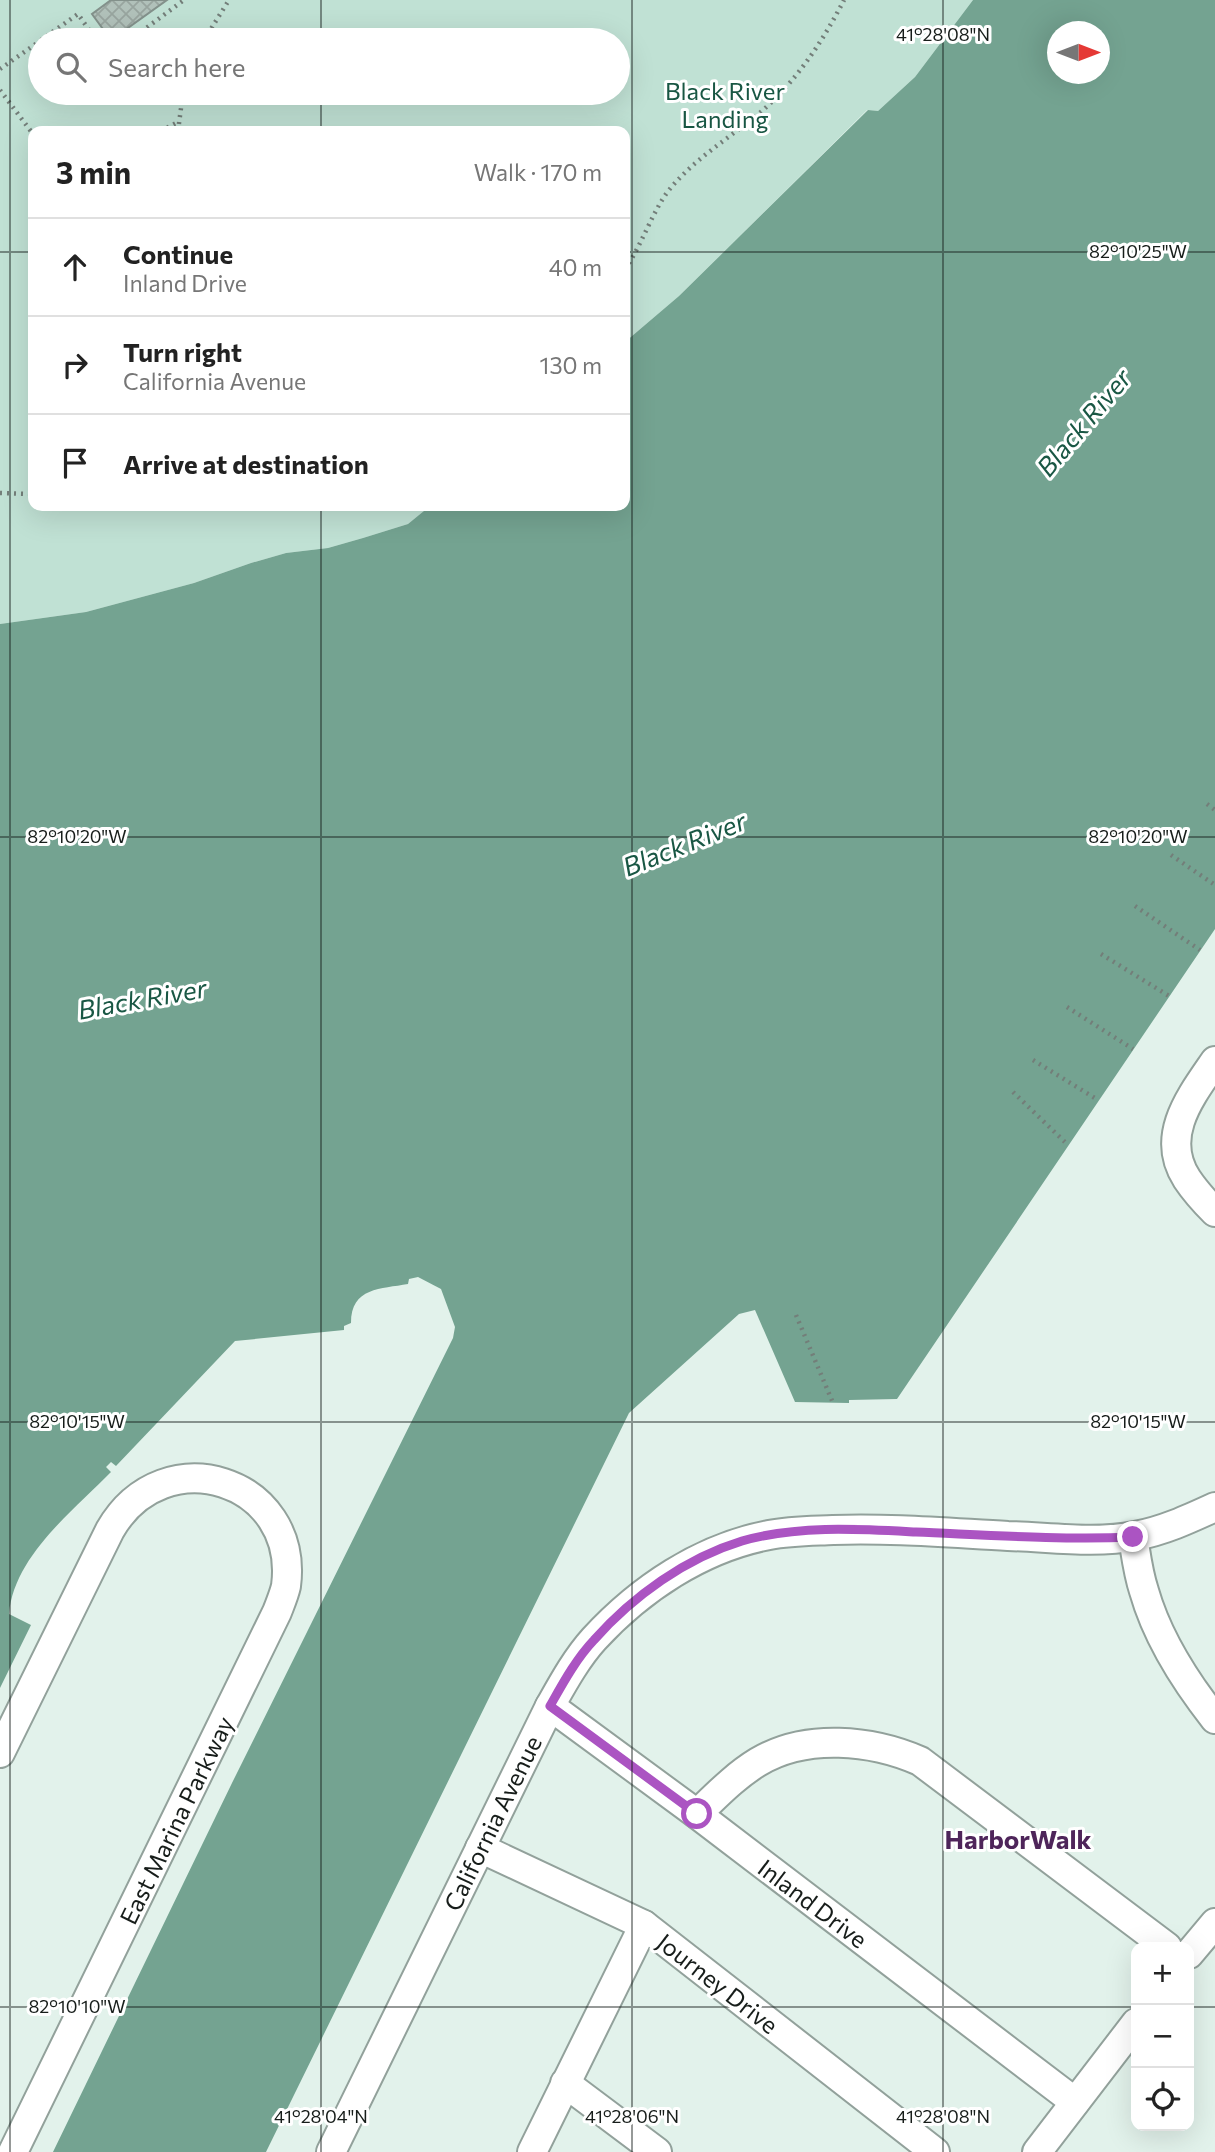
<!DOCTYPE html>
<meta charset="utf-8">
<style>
body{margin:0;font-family:Commissioner,sans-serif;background:#f2f2f2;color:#222}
.controls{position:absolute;right:21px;bottom:21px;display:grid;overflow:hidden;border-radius:14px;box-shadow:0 7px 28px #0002}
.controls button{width:63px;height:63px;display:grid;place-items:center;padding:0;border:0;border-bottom:2px solid #e0e0e0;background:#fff;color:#222;font:35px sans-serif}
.compass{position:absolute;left:1047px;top:21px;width:63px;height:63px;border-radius:50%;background:#fff;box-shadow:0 7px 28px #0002;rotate:90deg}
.stop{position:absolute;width:21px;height:21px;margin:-16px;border:5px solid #ab54c2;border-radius:50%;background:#fff}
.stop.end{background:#ab54c2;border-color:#fff;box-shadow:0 2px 7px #0008}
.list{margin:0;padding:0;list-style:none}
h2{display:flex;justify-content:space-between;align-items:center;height:91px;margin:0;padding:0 28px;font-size:30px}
h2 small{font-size:23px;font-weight:400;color:#767676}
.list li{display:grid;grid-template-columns:46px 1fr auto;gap:21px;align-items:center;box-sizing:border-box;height:98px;padding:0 28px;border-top:2px solid #e0e0e0}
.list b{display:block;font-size:26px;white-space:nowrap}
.list p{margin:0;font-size:23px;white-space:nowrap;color:#767676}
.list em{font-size:23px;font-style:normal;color:#767676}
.icon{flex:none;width:38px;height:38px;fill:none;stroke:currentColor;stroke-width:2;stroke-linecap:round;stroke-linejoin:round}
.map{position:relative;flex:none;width:1215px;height:2152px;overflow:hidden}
.search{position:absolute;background:#fff;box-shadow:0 7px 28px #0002;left:28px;top:28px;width:602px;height:77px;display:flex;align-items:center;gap:18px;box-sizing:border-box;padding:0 24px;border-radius:38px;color:#767676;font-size:26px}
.panel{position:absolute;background:#fff;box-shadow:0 7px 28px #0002;left:28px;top:126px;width:602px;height:385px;border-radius:14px}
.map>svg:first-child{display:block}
</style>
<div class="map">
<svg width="1215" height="2152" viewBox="0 0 1215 2152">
<defs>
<pattern id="building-cross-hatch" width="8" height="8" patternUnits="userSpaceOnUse" patternTransform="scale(1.75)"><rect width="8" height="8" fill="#b1c1ba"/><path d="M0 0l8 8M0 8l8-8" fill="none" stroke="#98a59f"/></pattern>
</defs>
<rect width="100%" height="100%" fill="#e2f2eb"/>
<path fill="#c0e1d4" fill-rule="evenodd" d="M0,0H973L915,77L878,111L867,110L679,296L625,342V131H33V506H430L408,524L363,538L328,548L286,553L251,563L194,583L86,612L0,624ZM40,40H618V93H40Z"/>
<path fill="#74a391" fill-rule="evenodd" d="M973,0H1215V929L897,1399L849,1400V1403L795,1402L755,1310L739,1314L629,1413L266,2152H53L232,1783L453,1338L455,1327L441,1289L418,1277L409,1279L408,1284C381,1289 351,1287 351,1323L344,1326V1330L235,1341L116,1466L111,1462L106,1467L111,1472C73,1511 14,1556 9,1614L31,1625L0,1688V624L86,612L194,583L251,563L286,553L328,548L363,538L408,524L430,506H625V342L679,296L868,110L878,111L915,77ZM1058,32H1100V74H1058Z"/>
<path fill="url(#building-cross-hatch)" stroke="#83918b" stroke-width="2" d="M111,0H167L111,40L92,14Z"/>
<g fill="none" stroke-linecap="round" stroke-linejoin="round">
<g stroke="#92a19b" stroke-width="32">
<g id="street">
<path d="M1215,1061C1191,1096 1159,1136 1187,1179C1195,1191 1205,1202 1215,1212"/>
<path d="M1133,1537C1136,1555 1138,1573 1144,1591C1157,1637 1185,1681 1215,1719"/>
<path d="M550,1706L697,1814L1075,2102"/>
<path d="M0,1753L110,1530C164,1436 300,1480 286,1586C284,1595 280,1604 277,1612L13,2152"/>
<path d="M697,1814C716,1796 735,1776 758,1762C806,1733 872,1740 920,1761L1167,1947"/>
<path d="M480,1848L644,1925L935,2152"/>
<path d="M1189,1954L1215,1923"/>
<path d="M565,2083L657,2152"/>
<path d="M331,2152L550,1706C563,1683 576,1659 594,1639C640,1589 701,1548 769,1535C790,1531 812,1531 833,1530C891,1528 950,1533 1008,1536C1048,1537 1096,1544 1135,1536C1163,1531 1189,1519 1215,1507"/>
<path d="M532,2152L644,1925"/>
<path d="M1037,2152L1136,2023"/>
</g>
</g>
<g stroke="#737e79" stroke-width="4.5" stroke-dasharray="2 5" stroke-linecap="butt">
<path d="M41,40L78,14L96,40"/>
<path d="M130,40L184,0"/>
<path d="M204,40L229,0"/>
<path d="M0,69L40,41"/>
<path d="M0,90L33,134"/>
<path d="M161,131L178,122"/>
<path d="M178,131L183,93"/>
<path d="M625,269C642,245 652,212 669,190C695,158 731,137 762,111C797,80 823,41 844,0"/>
<path d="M0,493L33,494"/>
<path d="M1207,804L1215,810"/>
<path d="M1171,855L1215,885"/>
<path d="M1135,906L1200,950"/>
<path d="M1101,954L1169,996"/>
<path d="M1067,1007L1133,1049"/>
<path d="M1033,1060L1098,1100"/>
<path d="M1013,1092L1068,1145"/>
<path d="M796,1315L833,1403"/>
</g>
<use href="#street" stroke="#fff" stroke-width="28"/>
</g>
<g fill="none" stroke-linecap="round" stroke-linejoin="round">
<path stroke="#ab54c2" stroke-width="9" d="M697,1814L550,1706C563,1683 576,1659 594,1640C633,1596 686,1558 742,1541C798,1525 859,1529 916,1532C988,1535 1061,1540 1133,1537"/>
</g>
<path fill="none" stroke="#171d1a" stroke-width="2" stroke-opacity="0.45" d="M10,0V2152M321,0V40M632,0V2152M943,0V2152M321,93V131M0,252H33M625,252H1215M321,506V2152M0,837H1215M0,1422H1215M0,2007H1136M1189,2007H1215"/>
<g text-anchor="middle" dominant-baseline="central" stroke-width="6" stroke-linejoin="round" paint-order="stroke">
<g font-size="24" fill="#185643" stroke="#fff">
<text x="725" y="90">Black River<tspan x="725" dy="28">Landing</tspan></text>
</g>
<g font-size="24" fill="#171d1a" stroke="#fff">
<text transform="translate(176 1820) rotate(-64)">East Marina Parkway</text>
<text transform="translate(492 1823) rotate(-64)">California Avenue</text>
<text transform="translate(813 1903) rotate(37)">Inland Drive</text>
<text transform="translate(718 1983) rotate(38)">Journey Drive</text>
</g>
<g font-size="26" font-style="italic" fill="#195744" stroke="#fff">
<text transform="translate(1083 422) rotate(-50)">Black River</text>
<text transform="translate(684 843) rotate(-22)">Black River</text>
<text transform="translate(142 998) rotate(-10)">Black River</text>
</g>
<g font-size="26" font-weight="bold" fill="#4e255a" stroke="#fff">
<text x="1018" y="1838">HarborWalk</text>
</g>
</g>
<g font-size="18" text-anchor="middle" fill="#171d1a" stroke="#fff" stroke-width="6" stroke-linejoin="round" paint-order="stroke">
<text x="943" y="41">41°28'08"N</text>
<text x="1138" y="258">82°10'25"W</text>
<text x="77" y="843">82°10'20"W</text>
<text x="1138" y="843">82°10'20"W</text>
<text x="77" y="1428">82°10'15"W</text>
<text x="1138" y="1428">82°10'15"W</text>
<text x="77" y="2013">82°10'10"W</text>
<text x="321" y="2123">41°28'04"N</text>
<text x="632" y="2123">41°28'06"N</text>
<text x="943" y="2123">41°28'08"N</text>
</g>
</svg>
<div class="controls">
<button>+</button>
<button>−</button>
<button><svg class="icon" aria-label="locate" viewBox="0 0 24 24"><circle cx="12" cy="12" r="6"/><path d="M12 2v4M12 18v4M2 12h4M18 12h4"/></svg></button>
</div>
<svg class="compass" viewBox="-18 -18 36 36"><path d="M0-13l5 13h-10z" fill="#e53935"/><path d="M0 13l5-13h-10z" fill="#767676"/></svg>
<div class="stop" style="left:697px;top:1814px"></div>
<div class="stop end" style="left:1133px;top:1537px"></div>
<div class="search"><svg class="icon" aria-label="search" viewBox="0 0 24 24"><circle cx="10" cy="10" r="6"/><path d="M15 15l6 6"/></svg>Search here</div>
<section class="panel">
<h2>3 min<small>Walk · 170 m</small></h2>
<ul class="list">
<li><svg class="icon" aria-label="ahead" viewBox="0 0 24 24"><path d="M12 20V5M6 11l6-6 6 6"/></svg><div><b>Continue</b><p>Inland Drive</p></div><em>40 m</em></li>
<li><svg class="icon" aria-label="right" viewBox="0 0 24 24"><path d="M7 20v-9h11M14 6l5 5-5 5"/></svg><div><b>Turn right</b><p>California Avenue</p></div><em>130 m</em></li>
<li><svg class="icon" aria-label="arrive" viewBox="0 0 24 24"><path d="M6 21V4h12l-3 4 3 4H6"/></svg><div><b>Arrive at destination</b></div></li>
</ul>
</section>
</div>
